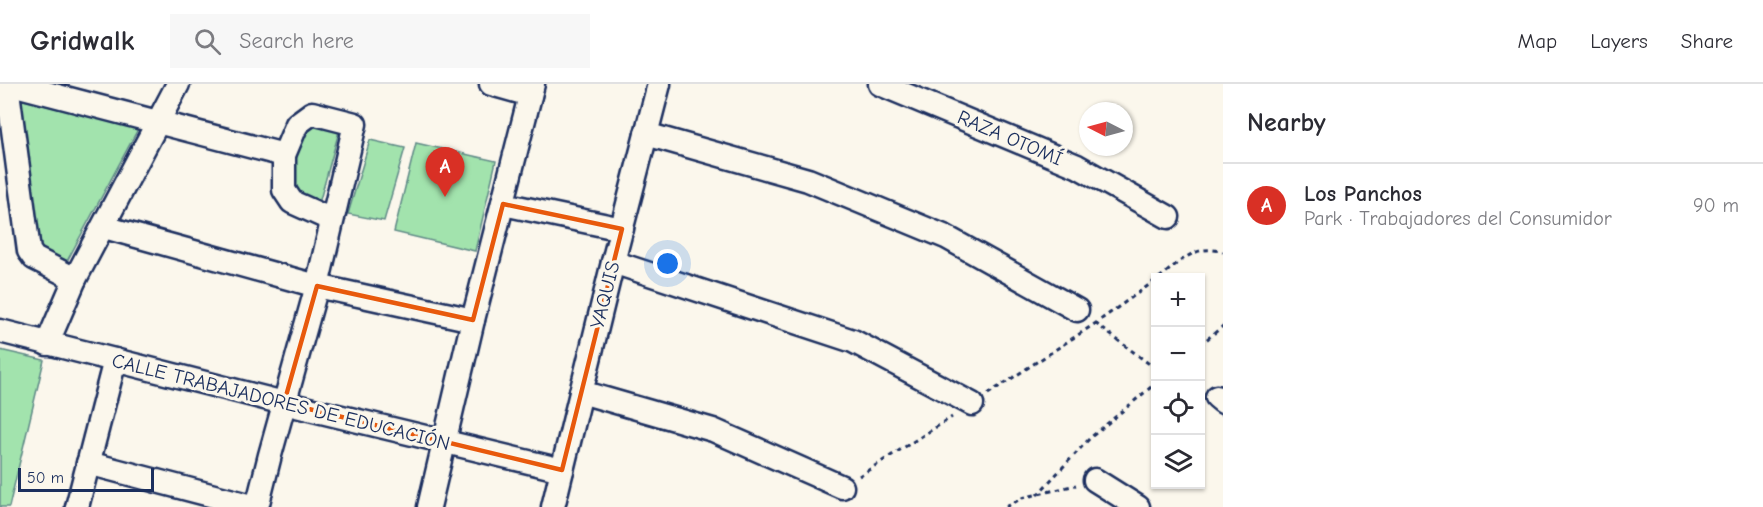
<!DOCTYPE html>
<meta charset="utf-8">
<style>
body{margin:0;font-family:"Comic Neue",sans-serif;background:#f7f7f7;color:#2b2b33}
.controls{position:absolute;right:18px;bottom:18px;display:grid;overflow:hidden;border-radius:0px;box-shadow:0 2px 4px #0004}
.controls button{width:54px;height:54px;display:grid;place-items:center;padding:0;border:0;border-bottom:2px solid #e1e1e2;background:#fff;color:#2b2b33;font:30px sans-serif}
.compass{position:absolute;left:1079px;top:18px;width:54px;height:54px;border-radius:50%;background:#fff;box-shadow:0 2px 4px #0004;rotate:276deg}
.scale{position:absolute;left:18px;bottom:15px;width:136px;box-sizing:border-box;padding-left:6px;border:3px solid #1b2f5e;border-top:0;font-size:16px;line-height:21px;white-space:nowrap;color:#1b2f5e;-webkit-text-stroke:4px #fbf7ec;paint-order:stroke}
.you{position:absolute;left:668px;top:180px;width:21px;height:21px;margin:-15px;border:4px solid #fff;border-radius:50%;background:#1a73e8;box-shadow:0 0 0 9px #1a73e833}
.badge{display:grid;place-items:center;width:39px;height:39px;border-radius:50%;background:#d93025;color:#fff;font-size:20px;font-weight:700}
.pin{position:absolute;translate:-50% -50px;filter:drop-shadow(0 2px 3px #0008)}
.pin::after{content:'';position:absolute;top:32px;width:21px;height:18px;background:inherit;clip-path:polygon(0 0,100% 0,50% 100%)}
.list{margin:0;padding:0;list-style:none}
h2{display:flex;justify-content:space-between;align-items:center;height:78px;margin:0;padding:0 24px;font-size:26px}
h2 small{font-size:20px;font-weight:400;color:#7c7c81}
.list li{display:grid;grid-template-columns:39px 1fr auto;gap:18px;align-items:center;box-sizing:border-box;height:84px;padding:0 24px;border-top:2px solid #e1e1e2}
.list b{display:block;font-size:22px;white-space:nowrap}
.list p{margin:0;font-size:20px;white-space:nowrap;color:#7c7c81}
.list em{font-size:20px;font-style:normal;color:#7c7c81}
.icon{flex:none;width:33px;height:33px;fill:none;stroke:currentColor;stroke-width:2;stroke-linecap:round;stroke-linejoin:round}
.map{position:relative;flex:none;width:1223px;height:423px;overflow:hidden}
header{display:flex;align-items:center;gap:36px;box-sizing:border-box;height:84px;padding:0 30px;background:#fff;border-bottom:2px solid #e1e1e2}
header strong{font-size:28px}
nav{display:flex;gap:33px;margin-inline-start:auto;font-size:21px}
.search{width:420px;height:54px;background:#f7f7f7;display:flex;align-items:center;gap:15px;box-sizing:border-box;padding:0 21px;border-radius:0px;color:#7c7c81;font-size:22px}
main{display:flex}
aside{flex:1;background:#fff}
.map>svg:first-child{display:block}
</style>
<header>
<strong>Gridwalk</strong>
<div class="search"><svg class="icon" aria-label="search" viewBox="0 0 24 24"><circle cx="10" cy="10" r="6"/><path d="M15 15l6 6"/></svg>Search here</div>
<nav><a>Map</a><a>Layers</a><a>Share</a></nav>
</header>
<main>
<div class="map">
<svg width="1223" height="423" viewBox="0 0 1223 423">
<rect width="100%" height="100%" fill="#fbf7ec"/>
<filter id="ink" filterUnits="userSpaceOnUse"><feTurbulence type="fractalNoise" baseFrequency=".0167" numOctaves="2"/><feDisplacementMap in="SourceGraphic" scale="12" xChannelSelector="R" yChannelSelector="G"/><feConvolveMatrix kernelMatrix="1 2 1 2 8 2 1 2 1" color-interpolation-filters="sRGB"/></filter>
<g filter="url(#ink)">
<g fill="#a2e3ad" stroke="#5e8986" stroke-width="1.5">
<path d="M16,14L138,45L66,179L34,168Z"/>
<path d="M314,37L340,44L318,123L290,106L299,45Z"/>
<path d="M370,56L405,64L384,137L348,130Z"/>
<path d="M416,59L496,77L475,167L394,148Z"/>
<path d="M0,266L44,276L9,423H0Z"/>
</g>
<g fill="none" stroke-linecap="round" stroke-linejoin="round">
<g stroke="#1b2f5e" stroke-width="27">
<g id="minor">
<path d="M7,0L29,167L34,174L75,195"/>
<path d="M12,0L284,71"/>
<path d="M491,0L530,11"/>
<path d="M880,0L1077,82L1168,133"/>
<path d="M646,50L808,96L946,153L1077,226"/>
<path d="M503,120L622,145"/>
<path d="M104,143L317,202L473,236"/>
<path d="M613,178L853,257L972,320"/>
<path d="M0,247L284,319L562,386"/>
<path d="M47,260L75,195L178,0"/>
<path d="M581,308L713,346L842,403"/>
<path d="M1217,313L1223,318"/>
<path d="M88,379L256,423"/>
<path d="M1095,396L1138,423"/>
<path d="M77,423L115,276"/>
<path d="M257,423L270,371L317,202L355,40L312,29L297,40L284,71V106L292,118L332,136"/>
<path d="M429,423L473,236L533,0"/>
<path d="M553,423L613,178L659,0"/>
</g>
</g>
<g stroke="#1b2f5e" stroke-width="3" stroke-dasharray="4.5 4.5" stroke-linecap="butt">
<path d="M1159,194C1180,178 1196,159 1223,168"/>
<path d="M1095,239L1156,285"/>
<path d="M1200,261L1223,242"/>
<path d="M988,310L1096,239L1156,196"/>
<path d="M859,392L952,333"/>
<path d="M1037,411L1090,354L1156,299"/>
<path d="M1006,423L1022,414L1076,401"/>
</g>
<use href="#minor" stroke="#fbf7ec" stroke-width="22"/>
</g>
</g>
<path fill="none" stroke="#e8590c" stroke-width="4.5" stroke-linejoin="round" d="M503,120L622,145L562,386L284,319L317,202L473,236Z"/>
<g text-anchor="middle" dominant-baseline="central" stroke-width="6" stroke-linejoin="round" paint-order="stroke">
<g font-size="20" fill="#1b2f5e" stroke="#fbf7ec">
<text transform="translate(1010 54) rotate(23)">RAZA OTOMÍ</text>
<text transform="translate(605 211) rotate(-76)">YAQUIS</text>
<text transform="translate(281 318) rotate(14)">CALLE TRABAJADORES DE EDUCACIÓN</text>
</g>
</g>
</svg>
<div class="controls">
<button>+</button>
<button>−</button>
<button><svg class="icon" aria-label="locate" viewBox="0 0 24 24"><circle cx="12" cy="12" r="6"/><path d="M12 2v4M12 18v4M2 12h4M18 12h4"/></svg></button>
<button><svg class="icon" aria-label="layers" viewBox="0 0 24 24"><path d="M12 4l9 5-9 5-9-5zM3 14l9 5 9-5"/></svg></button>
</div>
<svg class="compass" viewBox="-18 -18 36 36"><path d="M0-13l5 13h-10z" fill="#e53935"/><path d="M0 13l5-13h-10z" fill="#7c7c81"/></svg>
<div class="scale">50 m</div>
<div class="you"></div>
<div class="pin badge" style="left:445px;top:113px">A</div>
</div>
<aside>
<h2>Nearby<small></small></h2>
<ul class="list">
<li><span class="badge">A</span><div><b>Los Panchos</b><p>Park · Trabajadores del Consumidor</p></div><em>90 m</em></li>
</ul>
</aside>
</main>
